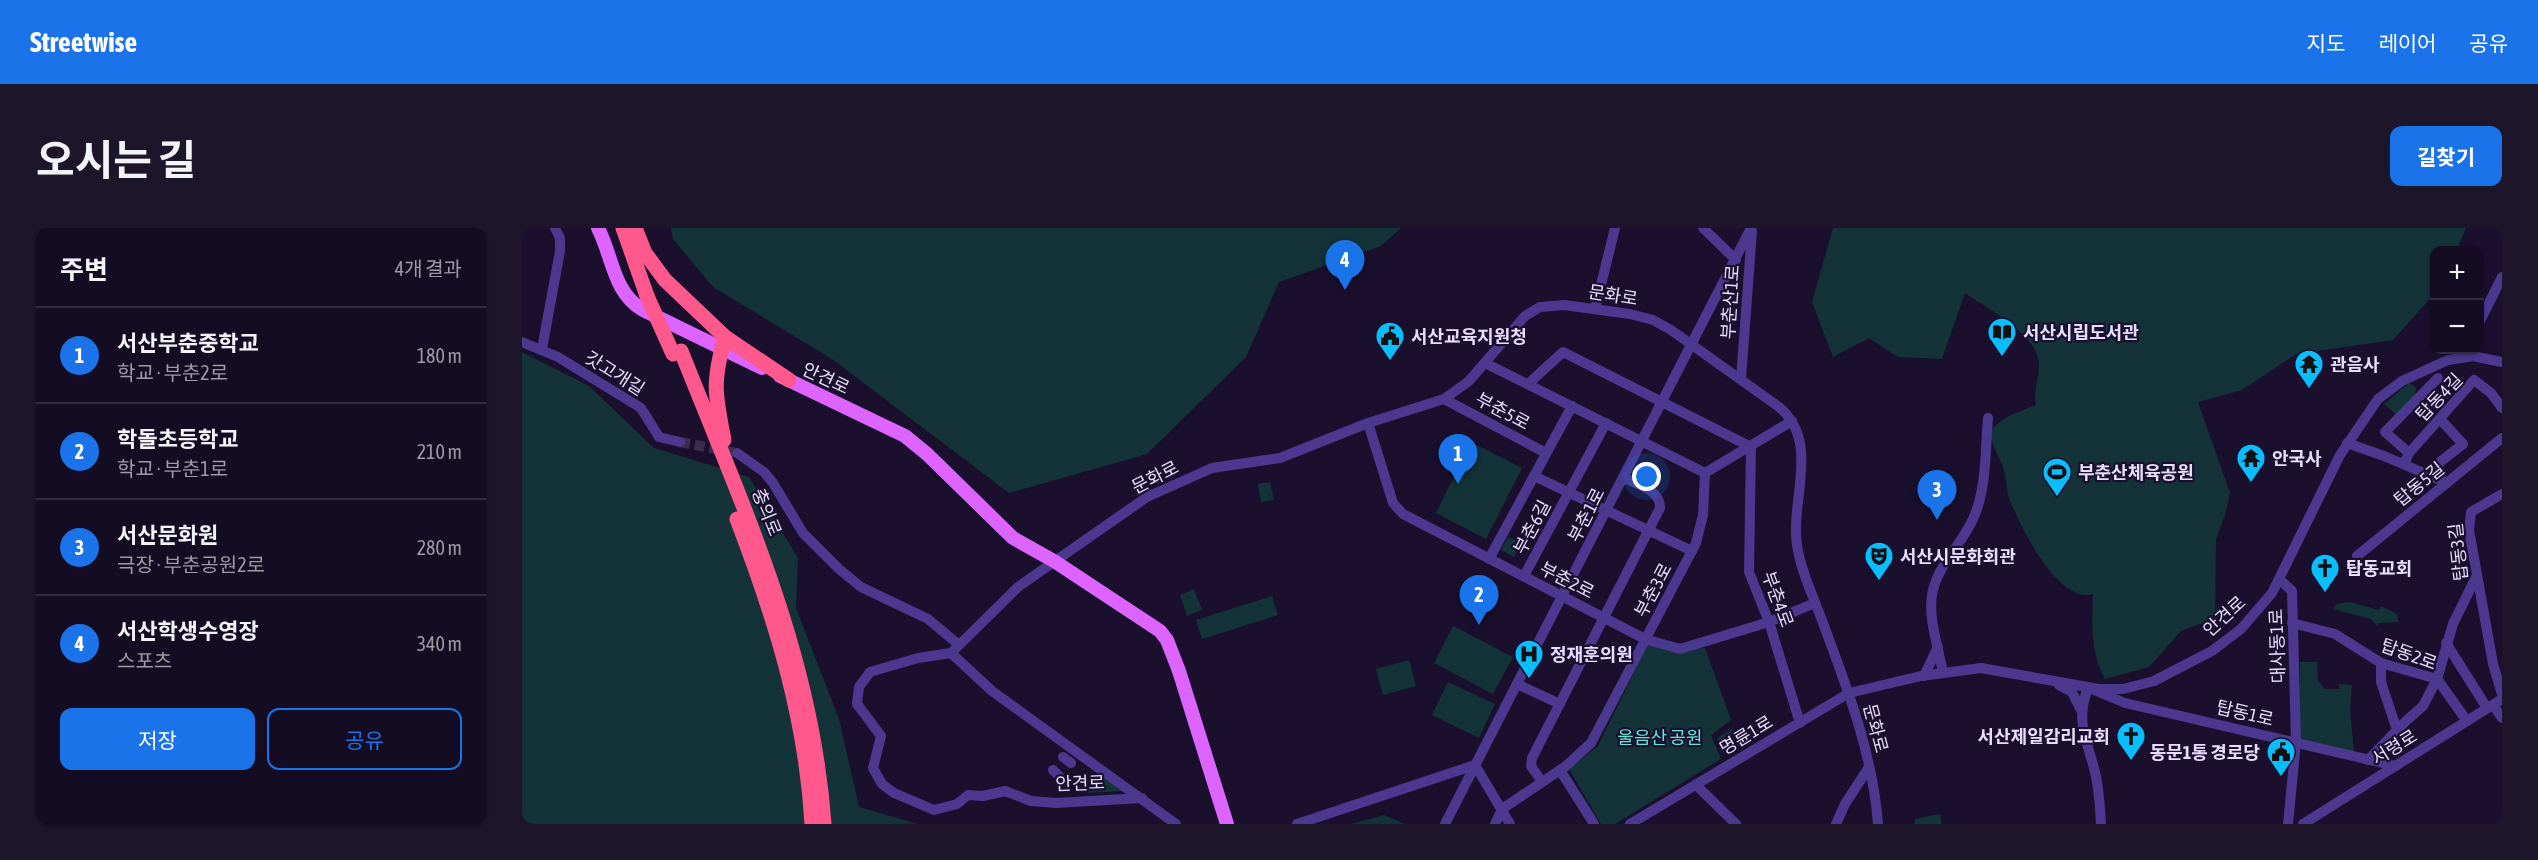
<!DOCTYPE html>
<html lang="ko">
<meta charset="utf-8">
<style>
body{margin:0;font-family:"Asap Condensed","Noto Sans KR",sans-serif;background:#1d152a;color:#f1f3f6}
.controls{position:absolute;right:18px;top:18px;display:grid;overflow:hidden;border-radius:12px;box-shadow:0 2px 4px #0004}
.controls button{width:54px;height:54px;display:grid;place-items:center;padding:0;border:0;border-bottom:2px solid #332c40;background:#140c22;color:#f1f3f6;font:30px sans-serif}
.you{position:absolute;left:1125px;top:249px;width:21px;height:21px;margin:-15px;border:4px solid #fff;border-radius:50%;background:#1a73e8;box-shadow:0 0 0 9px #1a73e833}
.badge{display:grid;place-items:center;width:39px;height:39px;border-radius:50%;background:#1a73e8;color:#fff;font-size:20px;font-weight:700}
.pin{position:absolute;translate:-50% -50px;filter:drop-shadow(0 2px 3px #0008)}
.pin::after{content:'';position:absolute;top:32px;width:21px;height:18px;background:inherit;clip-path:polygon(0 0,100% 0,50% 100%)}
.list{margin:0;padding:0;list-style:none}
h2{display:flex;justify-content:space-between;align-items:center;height:78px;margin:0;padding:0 24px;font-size:26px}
h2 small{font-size:20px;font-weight:400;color:#9d9ba5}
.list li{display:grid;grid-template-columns:39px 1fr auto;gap:18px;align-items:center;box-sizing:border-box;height:96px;padding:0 24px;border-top:2px solid #332c40}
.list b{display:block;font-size:22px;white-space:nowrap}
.list p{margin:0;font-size:20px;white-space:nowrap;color:#9d9ba5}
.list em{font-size:20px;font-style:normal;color:#9d9ba5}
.actions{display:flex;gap:12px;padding:18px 24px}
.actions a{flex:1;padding:14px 0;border:2px solid #1a73e8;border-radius:12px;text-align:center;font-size:21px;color:#1a73e8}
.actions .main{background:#1a73e8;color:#fff}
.map{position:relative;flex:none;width:1980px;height:596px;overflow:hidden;border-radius:12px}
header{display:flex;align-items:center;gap:36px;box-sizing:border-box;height:84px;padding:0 30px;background:#1a73e8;color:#fff}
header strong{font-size:28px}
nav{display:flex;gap:33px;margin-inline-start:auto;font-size:21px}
.intro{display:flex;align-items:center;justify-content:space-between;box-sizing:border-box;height:144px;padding:0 36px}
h1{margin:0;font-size:42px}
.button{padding:15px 27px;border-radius:12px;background:#1a73e8;color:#fff;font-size:21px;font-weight:700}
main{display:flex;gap:36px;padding:0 36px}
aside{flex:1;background:#140c22;border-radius:12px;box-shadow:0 2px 4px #0004}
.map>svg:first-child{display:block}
</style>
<header>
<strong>Streetwise</strong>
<nav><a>지도</a><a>레이어</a><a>공유</a></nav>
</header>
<div class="intro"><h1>오시는 길</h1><a class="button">길찾기</a></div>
<main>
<aside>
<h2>주변<small>4개 결과</small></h2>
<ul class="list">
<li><span class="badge">1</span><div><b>서산부춘중학교</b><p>학교 · 부춘2로</p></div><em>180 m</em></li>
<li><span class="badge">2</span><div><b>학돌초등학교</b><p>학교 · 부춘1로</p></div><em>210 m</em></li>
<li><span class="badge">3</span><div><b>서산문화원</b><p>극장 · 부춘공원2로</p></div><em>280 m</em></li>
<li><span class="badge">4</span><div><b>서산학생수영장</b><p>스포츠</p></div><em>340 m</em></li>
</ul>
<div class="actions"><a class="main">저장</a><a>공유</a></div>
</aside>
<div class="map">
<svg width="1980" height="596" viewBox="0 0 1980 596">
<rect width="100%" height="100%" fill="#1a102e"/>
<g fill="#133338">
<path d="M149,0H879L859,18L757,54L724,129L625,226L487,265L310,131L191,59L151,11Z"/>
<path d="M1311,0H1944L1935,22H1912V66L1871,112L1774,126L1720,162L1676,174L1708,265L1703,287L1694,311L1693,390L1659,403L1627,439L1583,451C1568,424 1570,397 1571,366C1537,377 1500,301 1489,275C1484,264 1485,251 1481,239C1477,226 1469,218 1468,204C1480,188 1496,185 1514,177C1510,162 1520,145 1516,130C1511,105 1463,79 1443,65L1420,131L1376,129L1347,110L1311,129L1290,74Z"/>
<path d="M0,124L67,158L132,220L227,249L276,330L274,380L317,491L337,579L396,596H0Z"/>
<path d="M1887,155L1894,159L1893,168L1875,187L1862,176Z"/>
<path d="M949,214L1000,240L964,311L914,285Z"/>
<path d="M748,254L752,272L739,274L736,256Z"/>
<path d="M986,309L999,314L992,329L979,322Z"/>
<path d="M672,361L680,382L665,388L658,367Z"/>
<path d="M750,368L756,387L680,411L674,392Z"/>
<path d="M1828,374L1857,382L1859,378L1875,386L1877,394L1856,395V398L1849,391L1811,381L1815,376Z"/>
<path d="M931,398L991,429L971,466L912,435Z"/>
<path d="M1127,414L1155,422L1183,420L1209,492L1189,507L1199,531L1093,596H1079L1047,541L1076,518Z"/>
<path d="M887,432L894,458L861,467L854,441Z"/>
<path d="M1778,434H1795L1796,452L1802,461H1817V456L1830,457L1828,482L1832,525L1778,510Z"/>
<path d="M926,454L973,476L957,510L910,487Z"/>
<path d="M1210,501L1220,517L1203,527L1195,510Z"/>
<path d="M577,546L601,563L564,565Z"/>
<path d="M1418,586L1420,596H1392L1393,591Z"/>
<path d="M862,587L882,596H829Z"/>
</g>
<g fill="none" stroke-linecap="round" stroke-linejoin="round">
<path stroke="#392f4d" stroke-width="10" stroke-dasharray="10 5" stroke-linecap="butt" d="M158,214L215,225"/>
<g stroke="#4a398f" stroke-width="10">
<path d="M1181,0L1214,32"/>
<path d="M1073,81L1093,0"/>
<path d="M1958,93L1980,49"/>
<path d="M0,114L36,129L119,180L137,209L158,214"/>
<path d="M20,121L38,23V10L33,0"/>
<path d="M963,135L1183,245L1181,287L1174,315L1069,515L1044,538L980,581L973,596"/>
<path d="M1219,151L1230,3"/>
<path d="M1006,156L1041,124L1229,219L1227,344L1247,394L1278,495"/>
<path d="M922,171L1024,225"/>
<path d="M846,195L871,275L881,286L1123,411L1158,421L1247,394L1293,375"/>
<path d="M1825,215L1862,228L1925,255"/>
<path d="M215,225L242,244L251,255L281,305L317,341L339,359L406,391L437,417"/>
<path d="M1887,225L1863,204L1916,150"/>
<path d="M1882,236L1887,225L1952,152L1969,165L1980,180"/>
<path d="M1183,245L1270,193"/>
<path d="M1904,245L1941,216L1918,191"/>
<path d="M1012,248L1170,323"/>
<path d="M1980,266L1949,284L1947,302L1971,436L1980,466"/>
<path d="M1835,328L1980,210"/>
<path d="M967,331L1050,178"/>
<path d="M1002,348L1084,195"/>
<path d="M1758,352L1770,363L1774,514L1766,596"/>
<path d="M1770,395L1813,406L1859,435L1915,451L1945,493"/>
<path d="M1924,415L1965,480"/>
<path d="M429,425L470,463L654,596"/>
<path d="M1859,435V454L1875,502"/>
<path d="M1421,445C1417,421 1406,391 1410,367C1414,339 1440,316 1451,291C1465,260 1463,223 1466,190"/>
<path d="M1402,448L1416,419"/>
<path d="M995,456L1038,476"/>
<path d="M1537,457L1550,464L1559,482"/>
<path d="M1566,459C1554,493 1563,507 1572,540C1577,558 1578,578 1579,596"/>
<path d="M1572,462L1603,475L1874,538"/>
<path d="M1971,477L1980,490"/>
<path d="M541,529L549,535"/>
<path d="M1846,532L1884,493L1901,478L1915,451L1931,396L1954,349"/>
<path d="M953,537L988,596"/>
<path d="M531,542L537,548"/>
<path d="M1038,542L1072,596"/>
<path d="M1020,554L1009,538L1010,530L1138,280C1139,262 1115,256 1102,250"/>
<path d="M1174,557L1214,596"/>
<path d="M620,570L534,575L509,573L483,563L461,568L446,567L435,576L412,582L372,565L360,556L351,540L359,508L335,476L337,459L348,444L396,430L429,425L496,359L625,269L690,240L758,230L846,195L922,171L947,153L1003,88L1018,79L1042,77L1108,86L1131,92L1149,102L1257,179C1299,214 1268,272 1275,317C1279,344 1292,370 1301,395C1325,459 1351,527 1356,596"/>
<path d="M775,596L953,537"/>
<path d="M923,596L1229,0"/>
<path d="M1108,596L1327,465L1399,448L1459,440L1577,461H1601L1632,453L1690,423L1719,401L1750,365L1818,227L1856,171L1880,153L1926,132L1951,128L1980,134"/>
<path d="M1314,596L1323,576L1347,539"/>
<path d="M1781,596L1980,471"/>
</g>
<g stroke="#de64ff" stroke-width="14">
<path d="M76,0C91,29 91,65 121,82L240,140"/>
<path d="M258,148L383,208L405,226L491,310L532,333L638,403L645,412L657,443L705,596"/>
</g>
<g stroke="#ff588d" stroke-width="15">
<path d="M101,0L125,68"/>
<path d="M113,0L123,25L143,52L203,109L267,152"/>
<path d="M159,123C221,279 290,426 302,596"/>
<path d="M202,212C193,166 190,155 203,109"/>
<path d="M215,291C253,390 284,489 290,596"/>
</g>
<path stroke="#ff588d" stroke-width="15" d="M125,68L151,126"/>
</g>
<defs>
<g id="library-pin" transform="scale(1.5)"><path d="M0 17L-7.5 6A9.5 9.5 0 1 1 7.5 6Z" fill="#09beff" stroke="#1a102e"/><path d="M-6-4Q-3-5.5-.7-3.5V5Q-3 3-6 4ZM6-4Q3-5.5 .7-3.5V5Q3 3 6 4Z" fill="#111"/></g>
<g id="civic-pin" transform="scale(1.5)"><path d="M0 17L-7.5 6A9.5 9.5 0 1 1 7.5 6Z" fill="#09beff" stroke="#1a102e"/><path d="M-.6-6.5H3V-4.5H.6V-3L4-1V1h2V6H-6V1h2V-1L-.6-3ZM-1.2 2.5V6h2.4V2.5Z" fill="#111"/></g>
<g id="temple-pin" transform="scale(1.5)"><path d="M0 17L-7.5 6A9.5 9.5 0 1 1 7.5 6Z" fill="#09beff" stroke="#1a102e"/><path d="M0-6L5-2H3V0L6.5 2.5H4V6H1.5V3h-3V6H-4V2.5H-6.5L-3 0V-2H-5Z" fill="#111"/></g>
<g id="stadium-pin" transform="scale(1.5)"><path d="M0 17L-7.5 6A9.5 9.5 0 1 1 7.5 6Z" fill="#09beff" stroke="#1a102e"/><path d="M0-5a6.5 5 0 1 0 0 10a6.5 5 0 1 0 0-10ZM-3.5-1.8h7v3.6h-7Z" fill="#111"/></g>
<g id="theatre-pin" transform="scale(1.5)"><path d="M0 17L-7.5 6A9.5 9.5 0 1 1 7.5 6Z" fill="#09beff" stroke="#1a102e"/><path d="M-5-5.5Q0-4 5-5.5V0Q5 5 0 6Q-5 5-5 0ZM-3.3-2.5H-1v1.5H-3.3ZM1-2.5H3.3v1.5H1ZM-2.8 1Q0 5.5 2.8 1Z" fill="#111"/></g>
<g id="church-pin" transform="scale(1.5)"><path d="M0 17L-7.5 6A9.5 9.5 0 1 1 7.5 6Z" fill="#09beff" stroke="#1a102e"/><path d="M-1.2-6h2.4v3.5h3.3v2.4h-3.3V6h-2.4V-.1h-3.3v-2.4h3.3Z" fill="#111"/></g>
<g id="hospital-pin" transform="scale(1.5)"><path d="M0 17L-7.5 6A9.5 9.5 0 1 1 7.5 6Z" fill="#09beff" stroke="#1a102e"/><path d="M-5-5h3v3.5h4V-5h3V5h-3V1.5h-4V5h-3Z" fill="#111"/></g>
</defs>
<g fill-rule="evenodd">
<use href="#library-pin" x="1480" y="104"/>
<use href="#civic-pin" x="868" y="108"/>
<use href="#temple-pin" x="1787" y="136"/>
<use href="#temple-pin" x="1729" y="230"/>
<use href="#stadium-pin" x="1535" y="244"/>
<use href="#theatre-pin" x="1357" y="328"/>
<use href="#church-pin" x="1803" y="340"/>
<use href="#hospital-pin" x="1007" y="426"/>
<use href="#church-pin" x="1609" y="508"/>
<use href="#civic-pin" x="1759" y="524"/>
</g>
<g text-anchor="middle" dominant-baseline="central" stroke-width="4.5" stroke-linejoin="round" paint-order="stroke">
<g font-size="18" fill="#e6ddff" stroke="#1a102e">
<text transform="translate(1091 67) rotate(9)">문화로</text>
<text transform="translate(1208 74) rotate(-86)">부춘산1로</text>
<text transform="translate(93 145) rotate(32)">갓고개길</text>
<text transform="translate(304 150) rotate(25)">안견로</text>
<text transform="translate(1917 169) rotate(-46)">탑동4길</text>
<text transform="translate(981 183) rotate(28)">부춘5로</text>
<text transform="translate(633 249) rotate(-27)">문화로</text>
<text transform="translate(1897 256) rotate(-39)">탑동5길</text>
<text transform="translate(245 284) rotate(68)">충의로</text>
<text transform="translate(1064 287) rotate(-63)">부춘1로</text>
<text transform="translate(1010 299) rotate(-62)">부춘6길</text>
<text transform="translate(1936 324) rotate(-96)">탑동3길</text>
<text transform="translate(1045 352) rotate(27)">부춘2로</text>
<text transform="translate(1131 362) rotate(-62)">부춘3로</text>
<text transform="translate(1256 371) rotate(70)">부춘4로</text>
<text transform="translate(1702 388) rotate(-42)">안견로</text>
<text transform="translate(1755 418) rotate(-92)">대사동1로</text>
<text transform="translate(1887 426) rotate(20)">탑동2로</text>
<text transform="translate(1723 485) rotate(13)">탑동1로</text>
<text transform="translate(1354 500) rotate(75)">문화로</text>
<text transform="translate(1224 507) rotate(-31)">명륜1로</text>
<text transform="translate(1872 519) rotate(-32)">서령로</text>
<text transform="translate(558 555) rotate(-2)">안견로</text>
</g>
<g font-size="18" font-weight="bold" fill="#e6ddff" stroke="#1a102e" text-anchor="start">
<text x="1501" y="104">서산시립도서관</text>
<text x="889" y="108">서산교육지원청</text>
<text x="1808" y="136">관음사</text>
<text x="1750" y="230">안국사</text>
<text x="1556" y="244">부춘산체육공원</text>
<text x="1378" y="328">서산시문화회관</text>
<text x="1824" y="340">탑동교회</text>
<text x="1028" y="426">정재훈의원</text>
<text x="1588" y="508" text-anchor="end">서산제일감리교회</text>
<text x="1738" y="524" text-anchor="end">동문1통 경로당</text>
</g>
<g font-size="18" fill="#61e7db" stroke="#1a102e">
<text x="1138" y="509">울음산 공원</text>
</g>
</g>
</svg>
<div class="controls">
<button>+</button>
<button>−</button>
</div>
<div class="you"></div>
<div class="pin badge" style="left:936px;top:256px">1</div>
<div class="pin badge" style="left:957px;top:397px">2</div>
<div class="pin badge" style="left:1415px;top:292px">3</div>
<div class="pin badge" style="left:823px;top:62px">4</div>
</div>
</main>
